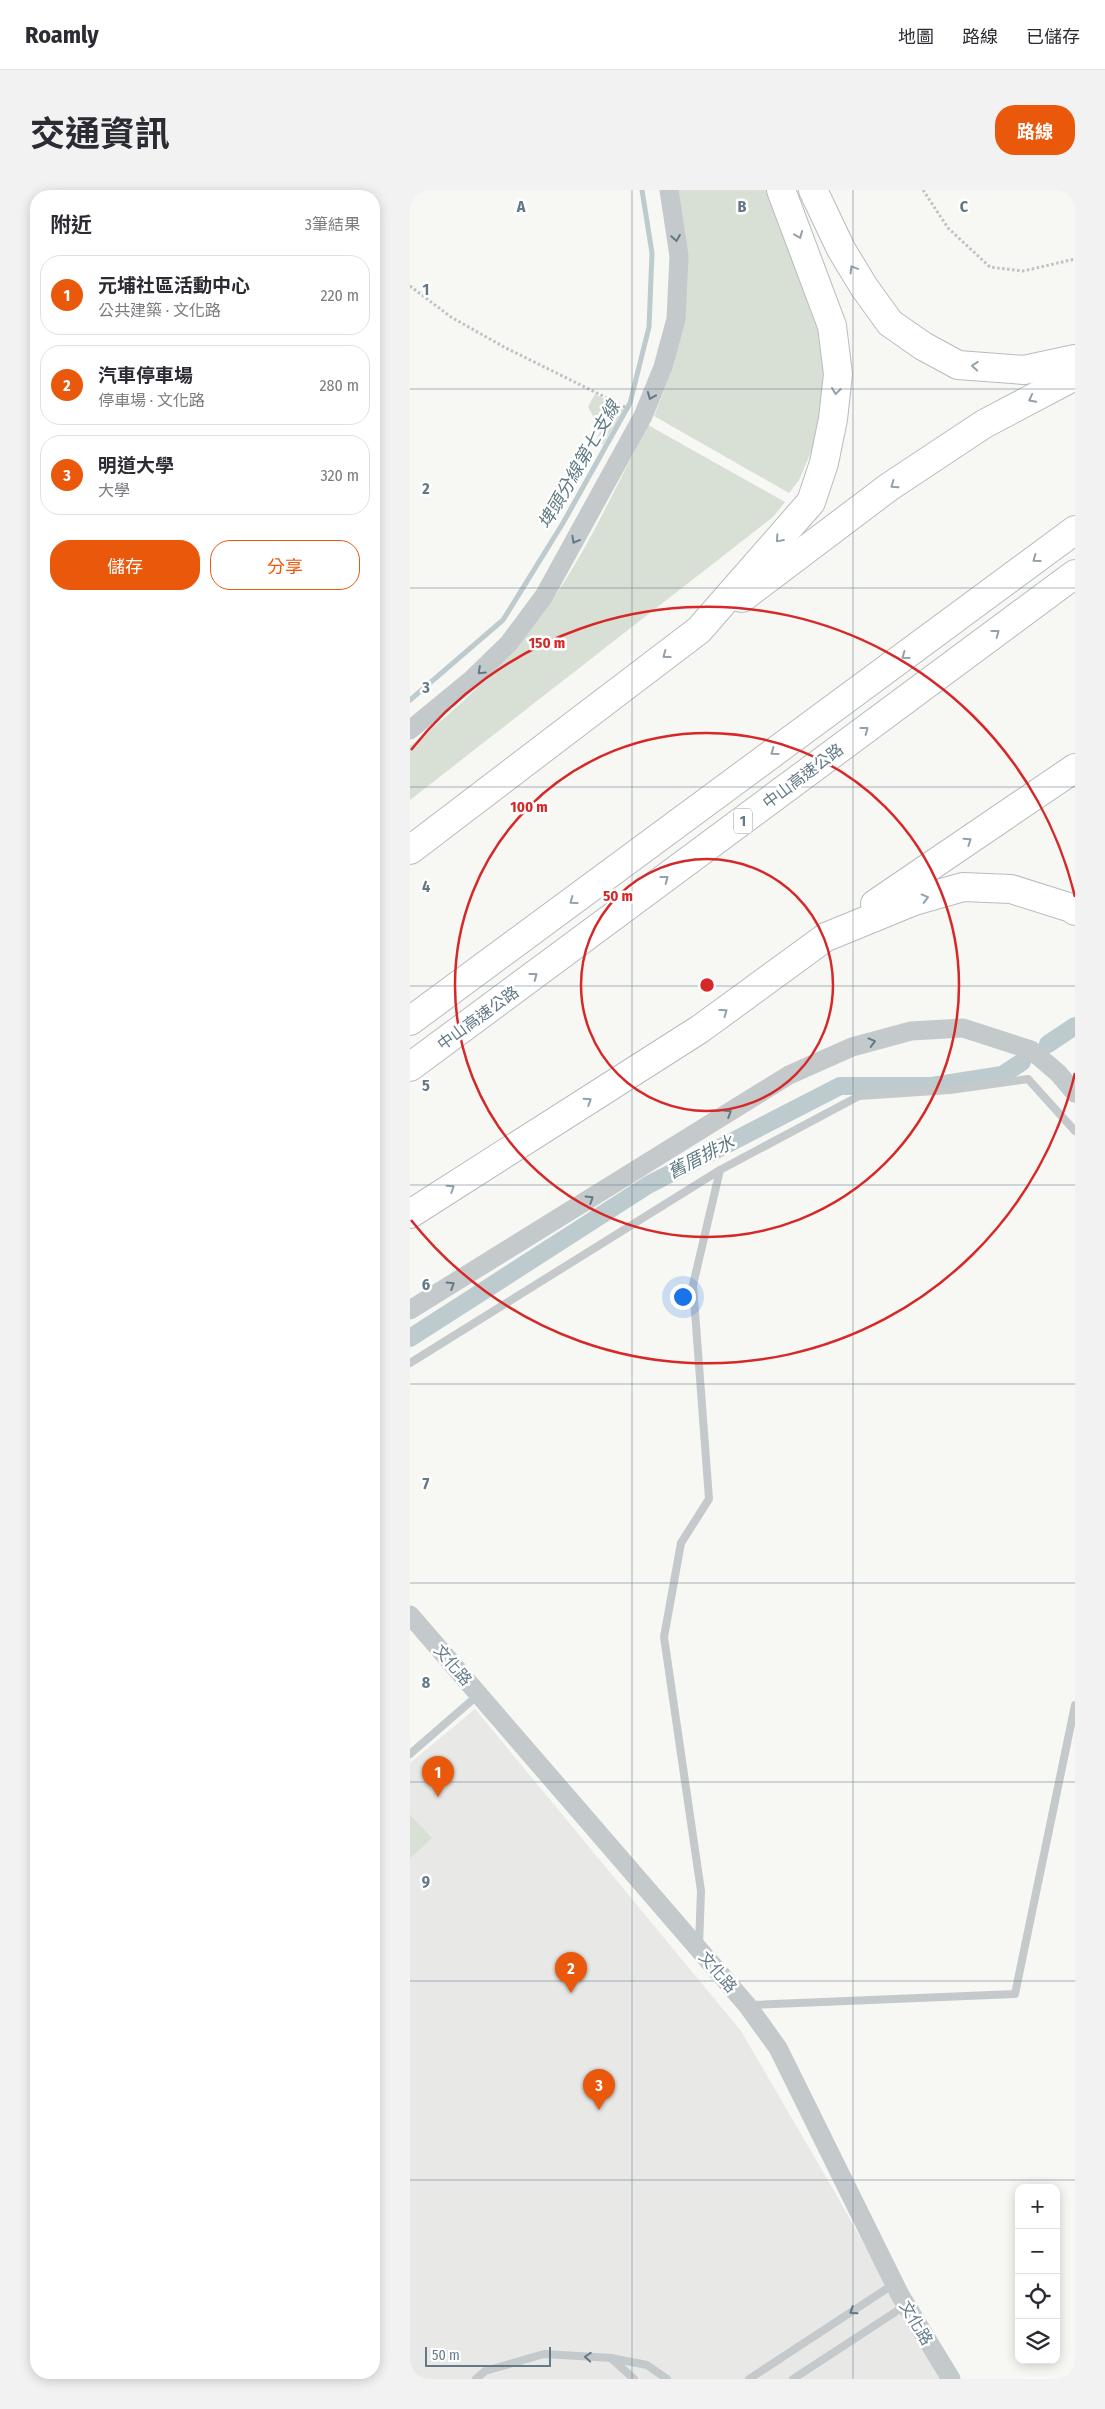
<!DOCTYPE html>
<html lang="zh-TW">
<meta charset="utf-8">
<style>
body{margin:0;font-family:"Fira Sans Condensed","Noto Sans TC",sans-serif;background:#f2f2f3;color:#2b2b33}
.controls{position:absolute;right:15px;bottom:15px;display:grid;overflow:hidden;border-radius:10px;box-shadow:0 2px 12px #0003}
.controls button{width:45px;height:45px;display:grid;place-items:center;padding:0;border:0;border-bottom:1px solid #e1e1e2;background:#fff;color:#2b2b33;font:25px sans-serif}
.scale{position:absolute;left:15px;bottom:12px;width:126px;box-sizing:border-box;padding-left:5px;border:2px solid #637987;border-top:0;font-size:14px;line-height:18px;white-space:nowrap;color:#637987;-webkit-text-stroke:4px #fff;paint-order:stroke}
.you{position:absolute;left:272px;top:1106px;width:18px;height:18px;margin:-12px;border:4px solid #fff;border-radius:50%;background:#1a73e8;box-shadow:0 0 0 8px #1a73e833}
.badge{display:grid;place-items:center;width:32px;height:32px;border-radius:50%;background:#ea580c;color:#fff;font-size:16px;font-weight:700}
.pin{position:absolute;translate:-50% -41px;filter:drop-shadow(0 1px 2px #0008)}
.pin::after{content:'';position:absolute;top:26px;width:18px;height:15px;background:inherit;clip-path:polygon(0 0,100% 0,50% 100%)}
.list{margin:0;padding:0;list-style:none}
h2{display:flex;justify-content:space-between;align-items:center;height:65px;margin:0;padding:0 20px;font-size:21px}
h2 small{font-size:16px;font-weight:400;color:#7c7c81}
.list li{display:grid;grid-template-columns:32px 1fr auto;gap:15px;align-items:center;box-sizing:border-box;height:80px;margin:0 10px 10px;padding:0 10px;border:1px solid #e1e1e2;border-radius:20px}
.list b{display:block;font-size:19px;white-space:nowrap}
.list p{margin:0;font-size:16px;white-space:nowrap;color:#7c7c81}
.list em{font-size:16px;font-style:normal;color:#7c7c81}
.actions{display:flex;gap:10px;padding:15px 20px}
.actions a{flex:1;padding:11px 0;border:1px solid #ea580c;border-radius:20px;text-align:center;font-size:18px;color:#ea580c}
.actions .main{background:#ea580c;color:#fff}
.icon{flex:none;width:28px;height:28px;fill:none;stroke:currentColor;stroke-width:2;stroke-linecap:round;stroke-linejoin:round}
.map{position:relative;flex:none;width:665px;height:2189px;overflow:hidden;border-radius:20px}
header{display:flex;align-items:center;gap:30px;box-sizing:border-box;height:70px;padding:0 25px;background:#fff;border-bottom:1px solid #e1e1e2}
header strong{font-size:24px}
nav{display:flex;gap:28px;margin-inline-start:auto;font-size:18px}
.intro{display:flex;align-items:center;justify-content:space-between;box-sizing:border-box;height:120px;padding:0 30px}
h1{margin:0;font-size:35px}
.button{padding:12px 22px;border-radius:20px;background:#ea580c;color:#fff;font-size:18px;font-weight:700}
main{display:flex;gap:30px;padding:0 30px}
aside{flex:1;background:#fff;border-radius:20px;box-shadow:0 2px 12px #0003}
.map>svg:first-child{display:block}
</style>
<header>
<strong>Roamly</strong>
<nav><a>地圖</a><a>路線</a><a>已儲存</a></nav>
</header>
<div class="intro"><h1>交通資訊</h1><a class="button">路線</a></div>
<main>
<aside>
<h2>附近<small>3筆結果</small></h2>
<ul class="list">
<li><span class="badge">1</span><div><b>元埔社區活動中心</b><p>公共建築 · 文化路</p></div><em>220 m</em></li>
<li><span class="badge">2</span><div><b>汽車停車場</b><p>停車場 · 文化路</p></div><em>280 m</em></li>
<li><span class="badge">3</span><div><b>明道大學</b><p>大學</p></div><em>320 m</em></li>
</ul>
<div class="actions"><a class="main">儲存</a><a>分享</a></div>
</aside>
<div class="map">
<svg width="665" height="2189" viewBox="0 0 665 2189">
<rect width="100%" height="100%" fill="#f7f7f3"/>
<path fill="#e8e8e7" d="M65,1519L331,1841L423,1999L530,2189H0V1573Z"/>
<g fill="#d8dfd4">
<path d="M268,0H357L408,130L416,186L410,241L389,290L379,303L244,226L263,177L272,129Z"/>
<path d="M185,204L214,219L193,255L186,250L191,240L178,217Z"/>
<path d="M238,235L375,312L363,327L0,610V556C53,515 102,467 141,412C179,357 207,294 238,235Z"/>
<path d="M0,1625L22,1648L0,1668Z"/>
</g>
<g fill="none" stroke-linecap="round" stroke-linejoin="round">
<path stroke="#bdcace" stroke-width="5" d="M0,510L93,430L153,333L220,213L239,137L242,63L232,0"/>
<g stroke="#bdcace" stroke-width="18">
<path d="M638,854L665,836"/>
<path d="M0,1148L238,995L430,896H522L592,885L612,872"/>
</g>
<g stroke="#b8bcbf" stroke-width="30">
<g id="motorway">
<path d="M403,0L431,59L454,97L480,133L513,156L548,175L614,180L665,169"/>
<path d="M332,408L479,297L574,234L665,186"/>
<path d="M0,660L289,440L401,312L414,273L423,229L428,184L422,136L371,0"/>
<path d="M465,714L665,578"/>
<path d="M0,831L665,340"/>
<path d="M0,877L665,384"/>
<path d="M0,1024L290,839L416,747L504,711L553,697L601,699L661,718L665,721"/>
</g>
</g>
<g stroke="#bfc2c4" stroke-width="3" stroke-dasharray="2.5 2.5" stroke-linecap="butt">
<path d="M513,0L538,38L580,77L613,81L665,69"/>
<path d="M0,96L41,127L94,157L219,219"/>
</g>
<g stroke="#c4c9cc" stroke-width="8">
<path d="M0,1173L310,980L449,906L540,900L618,889L665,941"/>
<path d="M0,1564L68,1505"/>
<path d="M289,1755L291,1701L254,1447L271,1353L299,1309L283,1095L310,980"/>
<path d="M339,1815L605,1804L665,1515"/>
<path d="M201,2168L224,2189"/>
<path d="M66,2189L75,2181L134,2164L201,2168L237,2175L257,2189"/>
<path d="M339,2189L484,2094"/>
<path d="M383,2189L496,2115"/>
</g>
<g stroke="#c4c9cc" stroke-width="19">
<path d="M0,540L62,489L99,453L134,406L233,226L253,177L266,129L269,66L259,0"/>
<path d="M0,1120L379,885L442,857L501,841L553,838L621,860L648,883L665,903"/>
<path d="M0,1425L337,1815L368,1858L490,2105L541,2189"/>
</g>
<use href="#motorway" stroke="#fff" stroke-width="28"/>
</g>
<defs><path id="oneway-chevron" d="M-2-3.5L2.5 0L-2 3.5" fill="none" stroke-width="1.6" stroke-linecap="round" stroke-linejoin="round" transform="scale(1.25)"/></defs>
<g stroke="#92a1ab">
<use href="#oneway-chevron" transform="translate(389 45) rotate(68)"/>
<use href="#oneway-chevron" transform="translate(443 79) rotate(-121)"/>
<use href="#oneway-chevron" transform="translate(565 176) rotate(-176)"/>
<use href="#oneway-chevron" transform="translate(426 201) rotate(97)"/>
<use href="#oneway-chevron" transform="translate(622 209) rotate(152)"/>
<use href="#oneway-chevron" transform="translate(484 295) rotate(145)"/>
<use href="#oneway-chevron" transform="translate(369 349) rotate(131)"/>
<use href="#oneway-chevron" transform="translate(626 369) rotate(144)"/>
<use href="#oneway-chevron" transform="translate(586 443) rotate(-37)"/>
<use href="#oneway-chevron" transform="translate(256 465) rotate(143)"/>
<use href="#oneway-chevron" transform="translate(495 466) rotate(144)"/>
<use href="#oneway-chevron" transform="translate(455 540) rotate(-37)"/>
<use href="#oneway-chevron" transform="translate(364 562) rotate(144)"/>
<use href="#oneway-chevron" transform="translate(558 651) rotate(-34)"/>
<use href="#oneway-chevron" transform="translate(255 689) rotate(-37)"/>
<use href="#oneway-chevron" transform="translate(515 708) rotate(-15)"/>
<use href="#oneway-chevron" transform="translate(163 711) rotate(144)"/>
<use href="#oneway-chevron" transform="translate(124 786) rotate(-37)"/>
<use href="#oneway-chevron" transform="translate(314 822) rotate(-36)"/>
<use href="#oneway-chevron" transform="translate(178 911) rotate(-33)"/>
<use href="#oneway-chevron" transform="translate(41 998) rotate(-33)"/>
</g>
<g stroke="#637987">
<use href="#oneway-chevron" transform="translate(266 48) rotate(81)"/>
<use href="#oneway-chevron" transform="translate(241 206) rotate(112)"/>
<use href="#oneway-chevron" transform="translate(165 350) rotate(119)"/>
<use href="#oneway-chevron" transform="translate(71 481) rotate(137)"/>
<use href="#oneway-chevron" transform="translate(462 852) rotate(-15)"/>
<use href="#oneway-chevron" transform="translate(318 923) rotate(-32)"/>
<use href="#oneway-chevron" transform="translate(180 1009) rotate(-32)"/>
<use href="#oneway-chevron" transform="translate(41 1095) rotate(-32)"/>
<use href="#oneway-chevron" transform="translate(443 2121) rotate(147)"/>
<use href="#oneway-chevron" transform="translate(178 2167) rotate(-176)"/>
</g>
<path fill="none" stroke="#637987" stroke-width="1" stroke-opacity="0.55" d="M222,0V2189M443,0V2189M0,199H665M0,398H665M0,597H665M0,796H665M0,995H665M0,1194H665M0,1393H665M0,1592H665M0,1791H665M0,1990H665"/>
<g fill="none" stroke="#d62828" stroke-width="2.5">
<circle cx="297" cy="795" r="126"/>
<circle cx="297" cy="795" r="252"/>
<path d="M665 883A378 378 0 0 1 1 1030M1 560A378 378 0 0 1 665 707"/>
</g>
<g text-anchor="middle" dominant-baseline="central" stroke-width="5" stroke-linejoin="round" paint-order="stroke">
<rect fill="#fff" stroke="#92a1ab" stroke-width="1" x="324" y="618.5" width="18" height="25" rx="4"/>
<g font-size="15" font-weight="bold" fill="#637987">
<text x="333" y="631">1</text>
</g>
<g font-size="16" fill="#637987" stroke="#fff">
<text transform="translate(393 586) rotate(-37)">中山高速公路</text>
<text transform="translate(68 828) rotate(-36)">中山高速公路</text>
<text transform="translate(43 1475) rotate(49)">文化路</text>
<text transform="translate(308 1782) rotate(49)">文化路</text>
<text transform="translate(506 2133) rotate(59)">文化路</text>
</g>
<g font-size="18" font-style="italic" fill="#5f7b83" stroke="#fff">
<text transform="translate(169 275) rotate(-60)">埤頭分線第七支線</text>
<text transform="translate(291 967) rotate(-27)">舊厝排水</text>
</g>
</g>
<g font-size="16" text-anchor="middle" font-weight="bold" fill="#637987" stroke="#fff" stroke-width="5" stroke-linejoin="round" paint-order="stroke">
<text x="111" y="22">A</text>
<text x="332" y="22">B</text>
<text x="554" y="22">C</text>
<text x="16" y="105">1</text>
<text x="16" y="304">2</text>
<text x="16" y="503">3</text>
<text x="16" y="702">4</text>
<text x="16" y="901">5</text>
<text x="16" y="1100">6</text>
<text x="16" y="1299">7</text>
<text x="16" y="1498">8</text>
<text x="16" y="1697">9</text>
</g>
<circle cx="297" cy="795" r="8" fill="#d62828" stroke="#fff" stroke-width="2.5"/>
<g font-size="15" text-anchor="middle" font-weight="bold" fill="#d62828" stroke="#fff" stroke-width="5" stroke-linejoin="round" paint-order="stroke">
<text x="137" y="458">150 m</text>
<text x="119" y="622">100 m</text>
<text x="208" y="711">50 m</text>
</g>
</svg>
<div class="controls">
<button>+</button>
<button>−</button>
<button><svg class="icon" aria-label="locate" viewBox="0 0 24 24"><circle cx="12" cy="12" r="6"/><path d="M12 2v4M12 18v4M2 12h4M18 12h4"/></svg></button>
<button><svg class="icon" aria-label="layers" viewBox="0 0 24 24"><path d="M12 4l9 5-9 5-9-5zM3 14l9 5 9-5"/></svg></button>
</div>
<div class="scale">50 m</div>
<div class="you"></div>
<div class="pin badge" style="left:28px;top:1607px">1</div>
<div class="pin badge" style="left:161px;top:1803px">2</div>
<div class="pin badge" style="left:189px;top:1920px">3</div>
</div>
</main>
